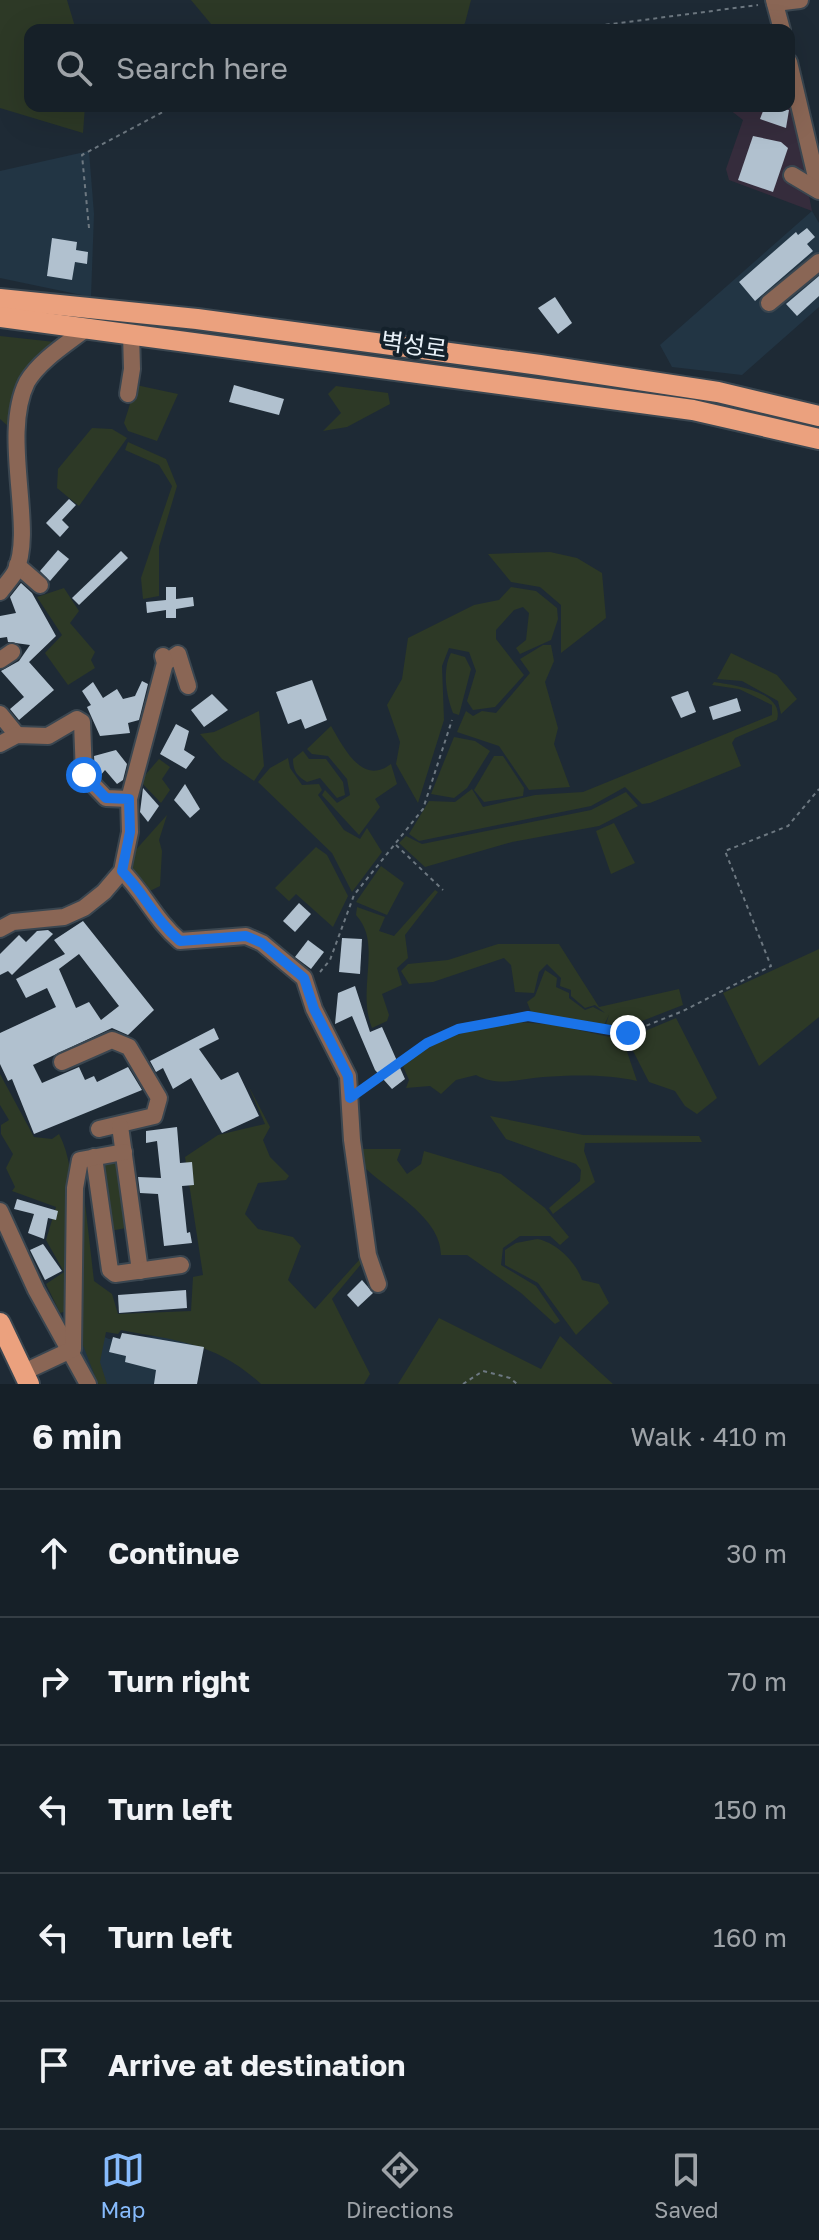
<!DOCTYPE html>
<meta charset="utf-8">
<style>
body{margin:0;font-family:"Golos Text","Noto Sans KR",sans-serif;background:#232d34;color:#f1f3f6}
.stop{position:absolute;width:24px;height:24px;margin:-18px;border:6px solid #1a73e8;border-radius:50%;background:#fff}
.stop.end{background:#1a73e8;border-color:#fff;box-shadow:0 2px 8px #0008}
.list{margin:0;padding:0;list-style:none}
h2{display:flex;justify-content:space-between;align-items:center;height:104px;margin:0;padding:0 32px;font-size:34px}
h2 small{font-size:26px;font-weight:400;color:#9ea3a8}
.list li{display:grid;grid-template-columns:52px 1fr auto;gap:24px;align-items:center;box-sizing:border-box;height:128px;padding:0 32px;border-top:2px solid #353e45}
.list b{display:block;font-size:30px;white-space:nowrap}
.list em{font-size:26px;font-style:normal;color:#9ea3a8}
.icon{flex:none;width:44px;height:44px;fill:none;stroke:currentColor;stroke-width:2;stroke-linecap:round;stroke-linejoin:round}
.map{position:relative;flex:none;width:819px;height:1384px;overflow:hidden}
.search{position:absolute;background:#162028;box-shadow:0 8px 32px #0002;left:24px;right:24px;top:24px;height:88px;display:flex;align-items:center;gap:20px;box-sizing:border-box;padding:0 28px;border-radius:16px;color:#9ea3a8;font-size:30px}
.sheet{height:744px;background:#162028}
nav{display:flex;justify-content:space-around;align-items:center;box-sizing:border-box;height:112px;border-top:2px solid #353e45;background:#162028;font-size:22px;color:#9ea3a8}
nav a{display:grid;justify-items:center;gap:4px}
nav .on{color:#87bbfc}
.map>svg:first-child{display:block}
</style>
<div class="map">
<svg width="819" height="1384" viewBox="0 0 819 1384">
<rect width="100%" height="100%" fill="#1e2a35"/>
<g fill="#223544">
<path d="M89,151L94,214L91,297L0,278V171Z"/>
<path d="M812,211L819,223V307L742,375L672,367L660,345Z"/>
<path d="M60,1317L109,1339L206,1333L194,1384H95Z"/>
</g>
<path fill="#352c3c" d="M789,93L812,211L729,180L726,169L743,120L725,106H789Z"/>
<g fill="#2d3926">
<path d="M0,0H67L76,30H30V106H85L83,133L0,108Z"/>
<path d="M191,0H471L465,23L458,30H216Z"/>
<path d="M0,336L55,342C26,372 13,383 9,427L0,419Z"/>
<path d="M136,385L178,394L157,441L128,431L124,423Z"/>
<path d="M336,386L388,393L390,404L347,427L323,431L341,413L328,394Z"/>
<path d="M92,428L112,429L127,438L79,506L57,488L58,469Z"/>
<path d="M128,442L166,459L177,486L159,547V596L143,599L141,578L172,486L159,465L125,450Z"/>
<path d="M550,552L577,558L602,573L606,618L561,653V605L540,587L511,582L488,554Z"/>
<path d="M511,587L536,591L557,608L558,619L551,640L520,654L516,648L526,640L529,613L523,607L514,610L496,630V639L524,675L495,707L473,710L467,701L476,671L469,652L449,648L442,666L444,720L418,803L396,764L400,742L387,705L402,679L408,638L474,605L499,600Z"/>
<path d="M64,588L79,611L70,623L95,652L91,660L95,668L68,685L45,653L62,635L37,597Z"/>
<path d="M543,645H551L554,661L545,682L558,728L554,744L570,787L529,790L499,746L457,732L466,711L473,716L482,711L496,713L530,673L520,659Z"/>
<path d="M451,653L465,657L471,669L459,715L453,713C446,695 442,670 451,653Z"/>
<path d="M731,653L777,675L797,699L781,714L778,701L742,681L717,679Z"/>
<path d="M714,682C734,685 785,692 777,720L735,738L732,743L741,766L650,803L642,804L625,787L591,806L419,841L409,834L429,801L455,802L472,789L483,807L535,795L583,792L772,715V705L739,689L712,685Z"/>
<path d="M259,711L264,766L254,781L222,759L200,734L214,732Z"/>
<path d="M331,726C344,748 362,786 391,764L397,784L375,799L380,807L359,835L322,795L325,790L337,803L350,795L347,779L328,756L312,754L307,749Z"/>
<path d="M454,737L475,741L490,751L467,788L454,798L431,794Z"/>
<path d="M303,751L309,759H326L343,782L345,795L337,798L320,778L307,782C297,776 293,771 293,759Z"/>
<path d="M494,756H503L524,788L523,796L484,802L474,790Z"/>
<path d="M288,758L290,768L302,785L319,784L322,790L318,795L344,830L360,839L367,828L382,852L352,892L332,853L258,782L270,768Z"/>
<path d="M159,759L170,767L162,779L170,790L161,803L140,781Z"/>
<path d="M626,792L638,806L599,826L512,842L425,867L399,843L406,836L422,844L591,810Z"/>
<path d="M167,815L159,840L162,851L160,886L148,892L131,868L133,853Z"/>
<path d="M614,823L635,863L611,874L596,831Z"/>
<path d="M316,847L327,855L348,896L333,927L296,894L289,901L275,888Z"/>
<path d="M381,866L404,883L387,915L356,902Z"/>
<path d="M435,890L438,892L405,935L408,958L397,968L402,985L382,994L389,1015L387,1021L372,1028C356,988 383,944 356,915L357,907L385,917L379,931L394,936Z"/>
<path d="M498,944H559L599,1007L679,989L683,1005L624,1028L606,1024L609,1015L603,1027L531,1012L527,1002L535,996L545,970L557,978L556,987L569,993V998L585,1010L593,1007L605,1013L595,1005L585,1008L571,996V990L560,986L561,978L547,964L539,972L534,993L515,992L511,965L504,958L433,982L409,984L401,971L408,964L448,960Z"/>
<path d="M819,949V1017L759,1066L723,993Z"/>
<path d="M676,1018L717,1098L697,1114L685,1106L675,1091L649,1082L633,1051L632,1040L638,1034Z"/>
<path d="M517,1022L556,1025L623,1040L637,1081C608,1074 572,1075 543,1077C518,1079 498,1087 476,1075L456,1080L441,1094L430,1086L406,1088L409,1080L403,1066C438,1036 472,1029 517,1022Z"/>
<path d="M0,1074L34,1137L52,1139L59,1134C83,1180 69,1259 67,1311L60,1313L46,1284L64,1272L46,1240L56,1207L12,1191L15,1187L6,1168L13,1154L1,1134V1125L9,1120L0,1105Z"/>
<path d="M248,1085L270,1127L263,1140L270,1157L289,1176L286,1180L258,1183L245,1214L258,1229L293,1237L301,1246L288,1280L315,1309L360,1259L362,1263L332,1299L370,1374L364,1384H261C215,1342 178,1341 121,1330L118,1334L106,1332L100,1362L107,1384H98L81,1340V1193L84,1194L94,1281L112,1294L118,1314L191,1311L193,1277L203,1275L185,1157L218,1135L265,1124Z"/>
<path d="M490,1116L583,1135L699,1136L702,1142L585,1143L584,1151L595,1182L553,1214L549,1208L580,1181L581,1170L576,1164L506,1139Z"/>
<path d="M359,1149H401L397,1160L407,1174L421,1164L424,1151L501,1174L545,1208L569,1237L560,1245L550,1236H520L503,1248L501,1265L536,1286L560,1321L555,1324L521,1293L467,1255H441C441,1215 384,1189 360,1163Z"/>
<path d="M120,1160L126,1228L110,1231L102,1161Z"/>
<path d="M537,1239C556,1242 576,1262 582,1280L599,1284L609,1303L576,1335L538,1283L505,1265V1250L516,1243Z"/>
<path d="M439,1318L541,1369L560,1336L613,1384H398Z"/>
</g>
<g fill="#b1c1cf" fill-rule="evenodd">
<path d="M765,106L789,110L786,128L760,119Z"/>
<path d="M753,136L781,142L788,148L773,192L738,180Z"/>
<path d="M807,228L815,237L807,244L813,251L755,301L739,282L796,232L798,235Z"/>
<path d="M52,238L77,242L76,250L88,252L87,264L75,262L72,280L47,276Z"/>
<path d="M819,276V296L797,316L786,304Z"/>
<path d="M555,297L572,323L558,334L538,308Z"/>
<path d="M234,385L284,399L279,415L229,402Z"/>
<path d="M69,499L76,505L62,520L69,527L60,537L46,523Z"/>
<path d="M58,550L69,559L50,581L40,571Z"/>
<path d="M121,551L128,558L79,605L72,598Z"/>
<path d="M21,583L32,593L56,636L29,662L54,690L19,720L10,709L24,697L1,671L19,661L30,645L8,642L7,637L0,638V616L16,613L10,597Z"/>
<path d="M166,587H176V599L193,597L194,606L176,609V618H166V610L147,613L146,602L166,600Z"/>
<path d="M312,680L327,720L305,729L301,719L288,724L276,692Z"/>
<path d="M142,681L148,684L139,720L128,723L130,733L100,736L87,707L91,705L82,691L93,682L103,698L117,689L123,699L135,696Z"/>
<path d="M688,691L696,712L681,718L671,697Z"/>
<path d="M212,694L228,710L204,727L191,710Z"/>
<path d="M737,698L741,711L713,720L709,707Z"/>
<path d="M176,724L189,731L184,750L195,757L186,769L160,754Z"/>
<path d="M116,750L127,764L123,780L117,784L105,770L100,776L95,770L94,756Z"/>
<path d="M185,784L200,809L190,818L174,800Z"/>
<path d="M143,788L159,806L148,822L140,812Z"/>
<path d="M299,903L311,914L295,932L283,921Z"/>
<path d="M83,921L154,1010L128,1035L112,1028L33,1065L42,1083L79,1067L85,1080L94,1076L97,1082L128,1067L142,1090L34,1134L12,1079L8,1081L0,1064V1033L56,1007L47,988L26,998L16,979L65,954L54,940ZM79,954L119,1006L101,1020L89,1002L76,1008L59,969Z"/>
<path d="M48,930L53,934L12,975L8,971L0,975V954L19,935L26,942L37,931Z"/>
<path d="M342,938L362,939L360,974L339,972Z"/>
<path d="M308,940L324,952L311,969L295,957Z"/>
<path d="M355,986L370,1032L382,1027L405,1079L392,1089L375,1070L352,1016L335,1024L338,993Z"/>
<path d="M214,1028L219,1039L199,1049L221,1080L238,1072L259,1116L222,1133L191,1078L173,1089L163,1068L156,1072L150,1061Z"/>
<path d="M177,1127L180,1163L192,1162L194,1185L182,1186L187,1233L190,1232L192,1243L164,1246L158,1194L140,1193L138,1177L161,1178L157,1141L146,1143V1131Z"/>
<path d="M17,1199L58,1211L56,1220L48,1218L44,1239L28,1233L34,1214L14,1209Z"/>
<path d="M43,1244L62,1271L45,1280L30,1250Z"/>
<path d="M362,1280L373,1293L358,1307L347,1295Z"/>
<path d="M186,1290L187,1308L119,1313L118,1295Z"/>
<path d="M122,1333L204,1347L197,1384H154L156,1370L125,1362L126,1356L109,1352L113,1337L120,1339Z"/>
</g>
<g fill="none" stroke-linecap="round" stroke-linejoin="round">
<g stroke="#3a4650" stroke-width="20">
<g id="minor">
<path d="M774,0L782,30"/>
<path d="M775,3L800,0"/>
<path d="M789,62L819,190"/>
<path d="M792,175L819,191"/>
<path d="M769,303L819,262"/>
<path d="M128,394L132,369L131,333"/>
<path d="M17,565L40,585"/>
<path d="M0,592C5,585 11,579 15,572C36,530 0,436 27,382C40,360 68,343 87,328"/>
<path d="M0,660L12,652"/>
<path d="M165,663L178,654L188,686"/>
<path d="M0,714L17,735"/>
<path d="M0,744L17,735L48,736L77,719L82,722L84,775L106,798L129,799"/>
<path d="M122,871C144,893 156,921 180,941L246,936L262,943L304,978L314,1009L348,1076L352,1140L368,1255L378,1284"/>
<path d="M0,929L13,922L64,917L84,908L104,892L122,871L130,832L129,799L165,663L163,656"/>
<path d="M62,1062L112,1040L129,1047L159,1098L154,1116L99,1129"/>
<path d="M120,1126L140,1271"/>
<path d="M94,1157L110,1270L115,1274L181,1265"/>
<path d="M0,1211L36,1290L88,1384"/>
<path d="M24,1372L73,1349L75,1188L80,1160L124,1152"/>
</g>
</g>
<g stroke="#3a4650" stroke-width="24">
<g id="major">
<path d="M0,299L197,319L540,365L718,392L819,416"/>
<path d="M0,317L693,410L819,439"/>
<path d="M0,1323L29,1384"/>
</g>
</g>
<g stroke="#6d7881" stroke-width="2" stroke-dasharray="4 4" stroke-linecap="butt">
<path d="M566,30L758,5"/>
<path d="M89,228L82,155L174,106"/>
<path d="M396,845L443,890"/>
<path d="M320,972L330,960L354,895L423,809L452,720"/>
<path d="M364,1088L427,1043L458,1029L528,1016L628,1033L683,1011L771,966L725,851L788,826L819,789"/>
<path d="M463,1384L483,1371L510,1378L517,1384"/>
</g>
<use href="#minor" stroke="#8a6655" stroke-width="16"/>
<use href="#major" stroke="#eba17e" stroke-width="20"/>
</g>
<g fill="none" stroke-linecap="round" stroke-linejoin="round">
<path stroke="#1a73e8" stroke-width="10" d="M84,775L106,798L129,799L130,832L122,871C144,893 156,921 180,941L246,936L262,943L304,978L314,1009L348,1076L350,1098L427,1043L458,1029L528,1016L628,1033"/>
</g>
<g text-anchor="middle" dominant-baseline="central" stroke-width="8" stroke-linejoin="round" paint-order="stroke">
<g font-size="24" fill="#e9f2f9" stroke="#14212b">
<text transform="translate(414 344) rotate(8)">벽성로</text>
</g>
</g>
</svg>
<div class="stop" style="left:84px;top:775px"></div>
<div class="stop end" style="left:628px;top:1033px"></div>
<div class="search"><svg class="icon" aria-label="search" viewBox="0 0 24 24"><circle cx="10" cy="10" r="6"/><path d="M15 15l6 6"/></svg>Search here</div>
</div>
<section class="sheet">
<h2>6 min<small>Walk · 410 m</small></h2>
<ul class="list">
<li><svg class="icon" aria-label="ahead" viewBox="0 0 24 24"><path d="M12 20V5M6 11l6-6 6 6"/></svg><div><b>Continue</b></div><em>30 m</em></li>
<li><svg class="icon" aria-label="right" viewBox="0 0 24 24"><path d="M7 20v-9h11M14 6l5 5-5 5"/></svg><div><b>Turn right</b></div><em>70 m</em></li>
<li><svg class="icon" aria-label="left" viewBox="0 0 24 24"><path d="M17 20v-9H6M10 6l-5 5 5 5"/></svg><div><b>Turn left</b></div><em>150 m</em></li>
<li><svg class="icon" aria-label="left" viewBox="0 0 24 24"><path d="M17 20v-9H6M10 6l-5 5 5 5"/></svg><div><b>Turn left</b></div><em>160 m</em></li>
<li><svg class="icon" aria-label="arrive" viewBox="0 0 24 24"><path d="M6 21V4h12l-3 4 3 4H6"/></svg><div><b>Arrive at destination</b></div></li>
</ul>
</section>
<nav>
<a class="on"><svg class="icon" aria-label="map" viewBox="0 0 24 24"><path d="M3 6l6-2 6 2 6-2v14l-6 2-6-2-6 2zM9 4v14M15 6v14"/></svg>Map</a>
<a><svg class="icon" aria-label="directions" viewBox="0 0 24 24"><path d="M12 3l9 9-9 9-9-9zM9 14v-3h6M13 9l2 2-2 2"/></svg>Directions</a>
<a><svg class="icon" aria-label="saved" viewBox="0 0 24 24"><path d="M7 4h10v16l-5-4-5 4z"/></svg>Saved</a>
</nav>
